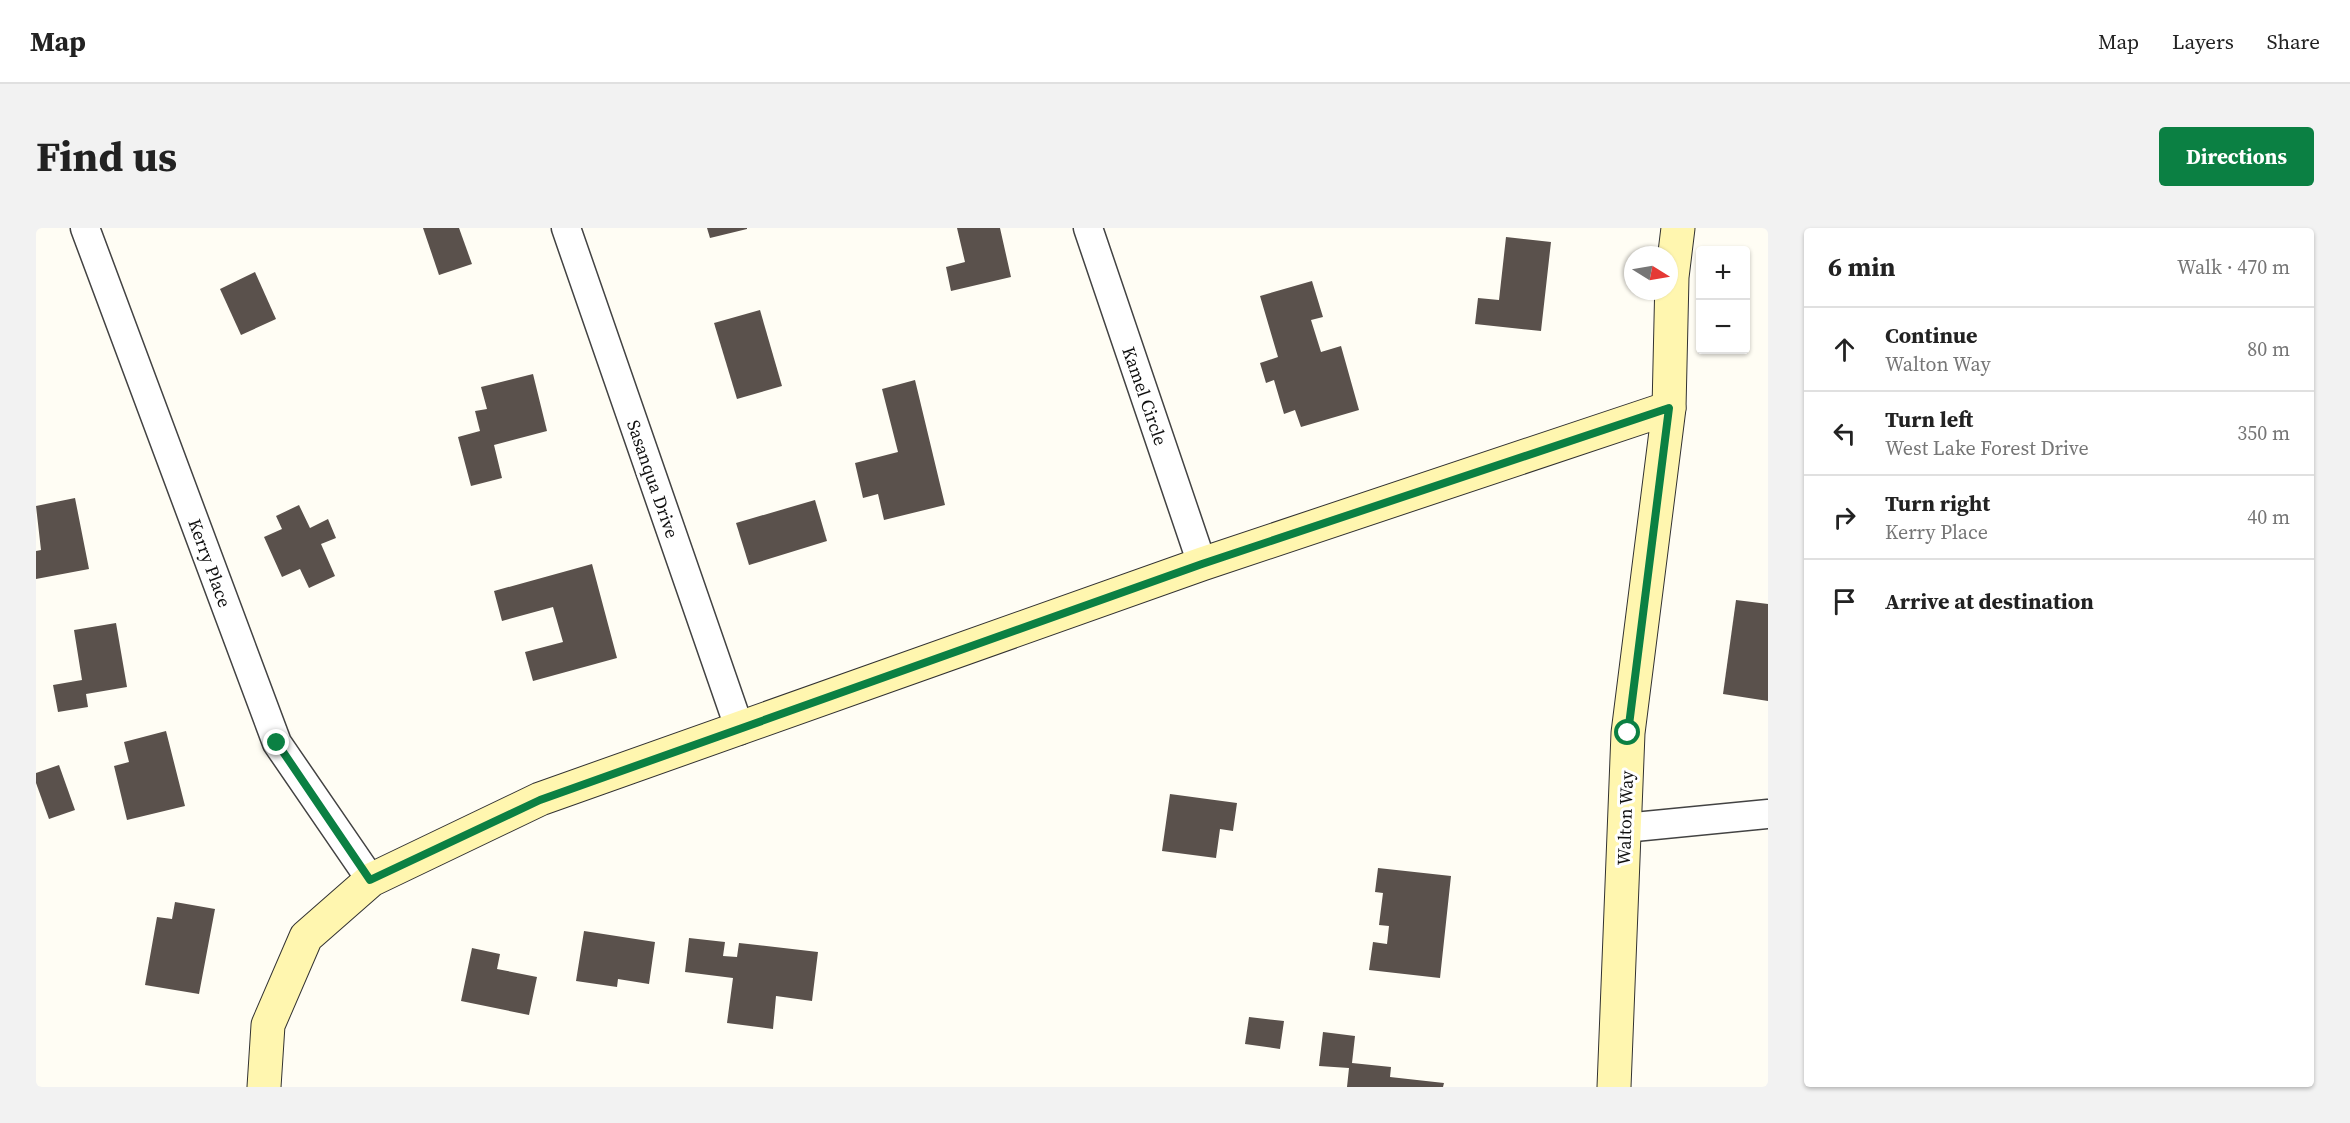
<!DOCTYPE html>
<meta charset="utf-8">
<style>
body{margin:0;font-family:"Source Serif 4",serif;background:#f2f2f2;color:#222}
.controls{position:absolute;right:18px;top:18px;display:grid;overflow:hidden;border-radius:6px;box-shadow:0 2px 4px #0004}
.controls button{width:54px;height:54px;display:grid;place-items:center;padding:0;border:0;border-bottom:2px solid #e0e0e0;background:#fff;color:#222;font:30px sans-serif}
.compass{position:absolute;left:1588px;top:18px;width:54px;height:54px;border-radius:50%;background:#fff;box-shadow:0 2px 4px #0004;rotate:101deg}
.stop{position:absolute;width:18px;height:18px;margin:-14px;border:4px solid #0b8043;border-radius:50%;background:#fff}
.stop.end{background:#0b8043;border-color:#fff;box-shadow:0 2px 6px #0008}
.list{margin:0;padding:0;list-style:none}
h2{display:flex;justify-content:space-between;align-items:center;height:78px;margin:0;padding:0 24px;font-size:26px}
h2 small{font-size:20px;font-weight:400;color:#767676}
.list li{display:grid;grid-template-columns:39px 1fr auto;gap:18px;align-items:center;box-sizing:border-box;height:84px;padding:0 24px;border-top:2px solid #e0e0e0}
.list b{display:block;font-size:22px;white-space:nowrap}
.list p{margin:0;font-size:20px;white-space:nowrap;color:#767676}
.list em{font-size:20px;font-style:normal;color:#767676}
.icon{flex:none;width:33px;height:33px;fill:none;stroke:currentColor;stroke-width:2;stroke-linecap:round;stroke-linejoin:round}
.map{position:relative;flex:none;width:1732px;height:859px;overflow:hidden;border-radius:6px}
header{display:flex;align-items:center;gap:36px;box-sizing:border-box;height:84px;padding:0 30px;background:#fff;border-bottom:2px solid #e0e0e0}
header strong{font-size:28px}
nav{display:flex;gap:33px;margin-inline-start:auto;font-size:21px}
.intro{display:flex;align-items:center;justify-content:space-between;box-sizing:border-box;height:144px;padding:0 36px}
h1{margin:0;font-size:42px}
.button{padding:15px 27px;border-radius:6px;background:#0b8043;color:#fff;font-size:21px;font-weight:700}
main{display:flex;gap:36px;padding:0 36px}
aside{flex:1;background:#fff;border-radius:6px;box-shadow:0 2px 4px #0004}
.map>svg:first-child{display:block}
</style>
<header>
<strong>Map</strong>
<nav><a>Map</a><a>Layers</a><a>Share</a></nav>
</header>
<div class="intro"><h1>Find us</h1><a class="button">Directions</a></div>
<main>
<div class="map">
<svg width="1732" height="859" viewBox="0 0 1732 859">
<rect width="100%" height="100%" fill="#fffdf4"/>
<g fill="#5a514c">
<path d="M387,0H423L436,36L403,47Z"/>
<path d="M671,0H711V1L674,10Z"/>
<path d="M921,0H964L975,49L915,63L910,39L929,34Z"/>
<path d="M1470,9L1515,14L1505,103L1439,96L1442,70L1463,72Z"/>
<path d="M219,44L240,91L205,107L184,61Z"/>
<path d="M1276,53L1287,89L1275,92L1285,124L1305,118L1323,182L1265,199L1259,182L1248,186L1238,152L1230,155L1224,135L1242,129L1224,68Z"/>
<path d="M724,82L746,158L701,171L678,95Z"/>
<path d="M497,146L511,203L458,217L466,250L435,258L422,209L444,203L439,183L451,181L445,159Z"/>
<path d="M879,152L909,277L848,292L842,266L827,270L819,235L862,224L846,161Z"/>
<path d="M39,270L53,341L0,351V323L5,322L0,278Z"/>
<path d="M779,272L791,313L713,337L700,295Z"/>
<path d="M263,277L274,300L292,291L300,310L285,316L299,348L273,360L264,341L246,349L228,309L246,301L240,288Z"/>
<path d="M556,336L581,430L497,453L489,424L527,414L517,379L466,393L458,363Z"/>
<path d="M1700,372L1732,376V473L1687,466Z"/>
<path d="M80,395L91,459L50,466L52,479L22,484L17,457L46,452L38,402Z"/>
<path d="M130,503L149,578L91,592L78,538L93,534L88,514Z"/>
<path d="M23,537L39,582L13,591L0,555V545Z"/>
<path d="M1134,566L1201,575L1197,603L1184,601L1180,630L1126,623Z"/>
<path d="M1342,640L1415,648L1404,750L1333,742L1337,714L1351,716L1353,698L1343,697L1347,665L1339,664Z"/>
<path d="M139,674L179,681L163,766L109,757L121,689L136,691Z"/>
<path d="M548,703L619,714L613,756L582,751L581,759L540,753Z"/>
<path d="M653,710L689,714L687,728L701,729L703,715L782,724L776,773L740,768L737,801L691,795L697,750L649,744Z"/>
<path d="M436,720L464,726L461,741L501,749L493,787L425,773Z"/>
<path d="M1213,789L1248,793L1244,821L1209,816Z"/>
<path d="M1287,804L1319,808L1316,835L1355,839L1354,849L1408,855L1407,859H1311L1313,840L1283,838Z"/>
</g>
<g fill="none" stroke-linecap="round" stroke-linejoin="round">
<g stroke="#434343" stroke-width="31">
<g id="street">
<path d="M49,0L241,515L335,652"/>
<path d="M530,0L704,502"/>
<path d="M1052,0L1166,336"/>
<path d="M1588,600L1732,586"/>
</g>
</g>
<g stroke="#323232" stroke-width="35">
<g id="secondary">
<path d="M228,859L232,797L270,709L335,652L504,571L1166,336L1633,180"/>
<path d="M1578,859L1592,505L1633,180L1636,49L1642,0"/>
</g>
</g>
<use href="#street" stroke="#fff" stroke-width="28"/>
<use href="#secondary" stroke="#fff6af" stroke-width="33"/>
</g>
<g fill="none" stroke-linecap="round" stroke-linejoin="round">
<path stroke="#0b8043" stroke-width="8" d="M241,515L334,652L504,572L1166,336L1633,180L1592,505"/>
</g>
<g text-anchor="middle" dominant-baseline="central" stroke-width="6" stroke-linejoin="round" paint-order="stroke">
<g font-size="18" fill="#101010" stroke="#fff">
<text transform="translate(1109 168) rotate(71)">Kamel Circle</text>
<text transform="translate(617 251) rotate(71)">Sasanqua Drive</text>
<text transform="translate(174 335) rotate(70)">Kerry Place</text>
<text transform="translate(1589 590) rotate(-88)">Walton Way</text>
</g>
</g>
</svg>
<div class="controls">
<button>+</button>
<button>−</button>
</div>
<svg class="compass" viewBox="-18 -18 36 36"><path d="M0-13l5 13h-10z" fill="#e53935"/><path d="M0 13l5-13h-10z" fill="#767676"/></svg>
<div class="stop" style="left:1592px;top:505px"></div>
<div class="stop end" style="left:241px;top:515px"></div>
</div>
<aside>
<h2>6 min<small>Walk · 470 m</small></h2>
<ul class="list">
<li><svg class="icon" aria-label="ahead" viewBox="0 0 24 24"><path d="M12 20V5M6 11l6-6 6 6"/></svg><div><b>Continue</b><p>Walton Way</p></div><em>80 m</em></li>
<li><svg class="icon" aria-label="left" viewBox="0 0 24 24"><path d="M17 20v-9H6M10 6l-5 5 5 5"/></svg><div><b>Turn left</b><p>West Lake Forest Drive</p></div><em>350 m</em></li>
<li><svg class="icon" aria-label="right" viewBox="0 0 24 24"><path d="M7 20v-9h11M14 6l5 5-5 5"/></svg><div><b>Turn right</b><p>Kerry Place</p></div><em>40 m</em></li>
<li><svg class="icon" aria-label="arrive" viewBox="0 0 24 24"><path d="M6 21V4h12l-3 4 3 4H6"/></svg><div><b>Arrive at destination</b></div></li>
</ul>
</aside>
</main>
